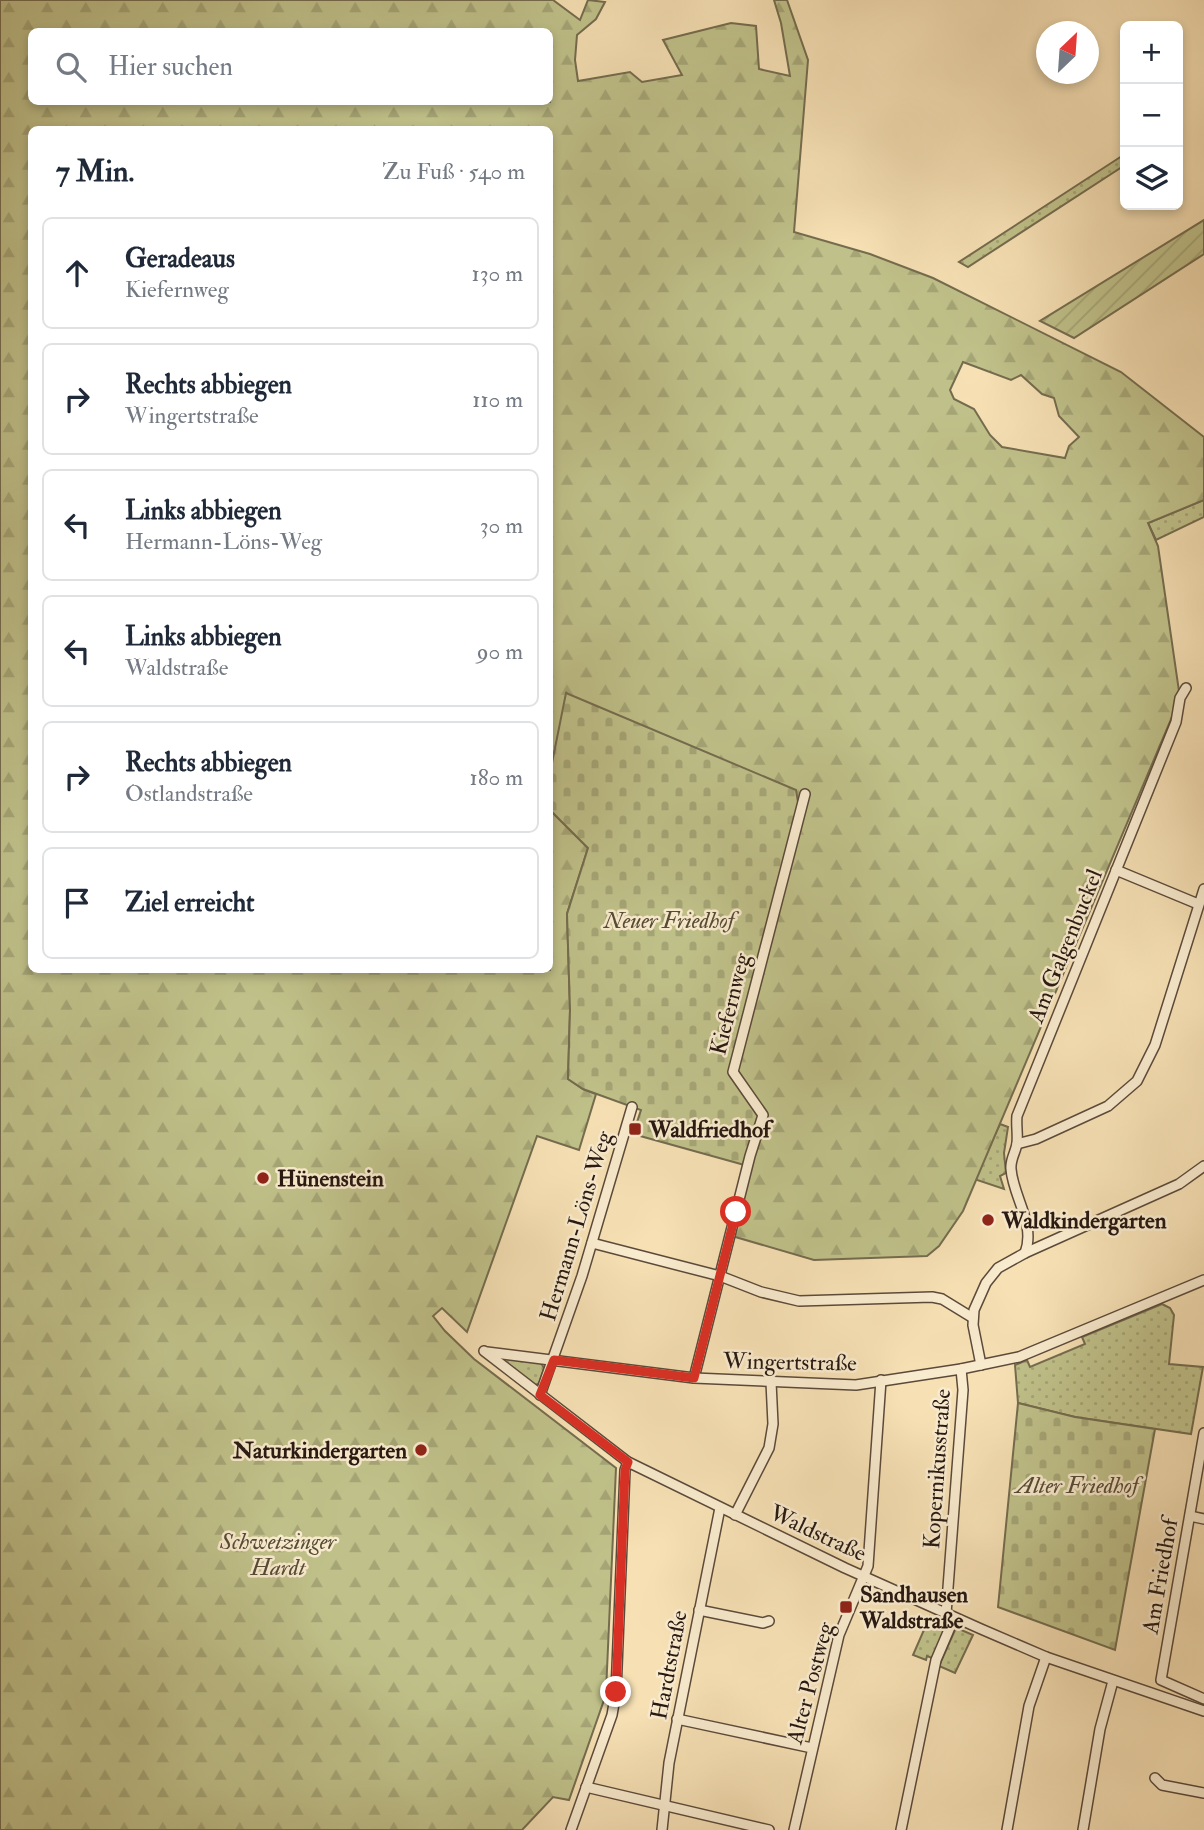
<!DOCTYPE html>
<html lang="de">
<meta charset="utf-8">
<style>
body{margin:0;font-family:"IM FELL Double Pica",serif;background:#f2f2f3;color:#1f2937}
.controls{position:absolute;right:21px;top:21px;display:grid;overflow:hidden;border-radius:10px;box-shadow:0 4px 10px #0003}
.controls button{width:63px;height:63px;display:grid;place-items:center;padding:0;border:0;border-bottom:2px solid #e0e1e3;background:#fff;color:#1f2937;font:35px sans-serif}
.compass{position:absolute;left:1036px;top:21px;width:63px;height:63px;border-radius:50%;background:#fff;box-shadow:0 4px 10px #0003;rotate:25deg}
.stop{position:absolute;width:21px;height:21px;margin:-16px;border:5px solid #d93025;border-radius:50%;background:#fff}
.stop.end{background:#d93025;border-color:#fff;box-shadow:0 2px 7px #0008}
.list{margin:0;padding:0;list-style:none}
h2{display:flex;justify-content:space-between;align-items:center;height:91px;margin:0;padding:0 28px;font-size:30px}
h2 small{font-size:23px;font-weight:400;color:#747a83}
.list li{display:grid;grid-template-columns:46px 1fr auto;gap:21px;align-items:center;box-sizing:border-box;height:112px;margin:0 14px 14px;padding:0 14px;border:2px solid #e0e1e3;border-radius:10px}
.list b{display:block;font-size:26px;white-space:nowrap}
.list p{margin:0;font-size:23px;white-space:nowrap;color:#747a83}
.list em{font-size:23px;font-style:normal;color:#747a83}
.icon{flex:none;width:38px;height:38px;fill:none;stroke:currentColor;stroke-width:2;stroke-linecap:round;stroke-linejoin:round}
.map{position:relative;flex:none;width:1204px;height:1830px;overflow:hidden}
.search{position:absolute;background:#fff;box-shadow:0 4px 10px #0003;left:28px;top:28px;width:525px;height:77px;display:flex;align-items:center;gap:18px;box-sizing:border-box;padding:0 24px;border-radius:10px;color:#747a83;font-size:26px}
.panel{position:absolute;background:#fff;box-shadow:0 4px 10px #0003;left:28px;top:126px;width:525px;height:847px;border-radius:10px}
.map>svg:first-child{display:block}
</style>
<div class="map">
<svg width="1204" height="1830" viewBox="0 0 1204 1830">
<defs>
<pattern id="grass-dots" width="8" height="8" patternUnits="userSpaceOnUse" patternTransform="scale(1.75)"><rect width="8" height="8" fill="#c0c18a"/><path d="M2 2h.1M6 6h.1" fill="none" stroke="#a5a576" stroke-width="1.8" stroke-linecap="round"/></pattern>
<pattern id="forest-firs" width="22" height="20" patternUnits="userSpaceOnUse" patternTransform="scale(1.75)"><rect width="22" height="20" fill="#c0c18a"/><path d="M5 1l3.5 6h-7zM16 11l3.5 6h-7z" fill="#a5a576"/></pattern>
<pattern id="cemetery-stones" width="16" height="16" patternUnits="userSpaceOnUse" patternTransform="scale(1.75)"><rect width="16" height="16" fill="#c0c18a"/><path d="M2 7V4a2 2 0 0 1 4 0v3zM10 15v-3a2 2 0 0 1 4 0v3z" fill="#a5a576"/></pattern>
<pattern id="garden-furrows" width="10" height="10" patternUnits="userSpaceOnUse" patternTransform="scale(1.75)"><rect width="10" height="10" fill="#c0c18a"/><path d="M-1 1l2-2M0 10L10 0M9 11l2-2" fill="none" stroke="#a5a576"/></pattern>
</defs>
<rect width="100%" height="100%" fill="#f6e0b4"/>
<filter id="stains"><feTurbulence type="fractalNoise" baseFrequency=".00286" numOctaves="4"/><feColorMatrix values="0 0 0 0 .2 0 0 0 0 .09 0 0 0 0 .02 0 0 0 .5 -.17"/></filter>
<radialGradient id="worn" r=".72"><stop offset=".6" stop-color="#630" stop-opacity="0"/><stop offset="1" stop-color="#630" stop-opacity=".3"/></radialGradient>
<g fill="url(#grass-dots)" stroke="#746c4e" stroke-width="2">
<path d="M1125,154V165L968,267L959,262Z"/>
<path d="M1204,500V517L1156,540L1148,523Z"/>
<path d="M1000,1124L1008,1127L1004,1153L1006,1173L1000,1176L1004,1189L974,1179Z"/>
<path d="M1162,1304L1170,1308L1174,1315L1169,1364L1203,1367L1191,1434L1075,1417L1018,1403L1015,1365L1027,1360L1030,1367L1085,1344L1082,1337Z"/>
<path d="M496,1356L541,1363L544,1368L539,1383L534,1386Z"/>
<path d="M930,1616L944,1622L946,1626L932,1658L927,1656L926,1660L913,1655Z"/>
<path d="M959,1629L973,1635L955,1673L939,1666L955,1630Z"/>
</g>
<path fill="url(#forest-firs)" stroke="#746c4e" stroke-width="2" fill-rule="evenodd" d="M0,0H553L580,20L588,0L605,2L596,19L577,35L575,60L578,81L630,72L642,82L682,75L663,40L731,23L756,26L759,69L790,76L781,23L774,0H787L808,60L794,232L870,254L933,278L1121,372L1204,437V500L1148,523L1158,546L1180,698L963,1211L939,1246L927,1256L814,1260L732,1236L757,1130L567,694L550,773V130H32V970H550V810L588,848L567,914L570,1010L568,1079L583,1089L596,1094L579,1150L537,1136L467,1332L442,1308L433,1316L445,1331L474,1359L616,1468L606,1692L603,1703L569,1800L553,1797L522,1830H0ZM32,32H550V102H32ZM963,362L1011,380L1021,375L1042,394L1054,398L1059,416L1079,437L1069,446L1065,458L1002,447L990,435L974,409L954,399L950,390Z"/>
<g fill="url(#cemetery-stones)" stroke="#746c4e" stroke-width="2">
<path d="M566,693L796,790L799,808L731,1072L762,1115L748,1166L633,1134L641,1110L583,1089L568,1079L570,1010L567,914L588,848L550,810V773Z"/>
<path d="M1018,1403L1075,1417L1155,1429L1115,1650L998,1607Z"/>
</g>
<path fill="url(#garden-furrows)" stroke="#746c4e" stroke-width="2" d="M1204,220V254L1074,338L1040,321Z"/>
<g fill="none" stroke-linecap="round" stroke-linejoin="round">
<g stroke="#5b4a3a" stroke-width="12">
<g id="minor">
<path d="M1116,870L1198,904"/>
<path d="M1017,1144L1036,1139L1108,1106L1137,1081L1155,1045L1204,889"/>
<path d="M592,1243L720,1276L761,1292L799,1301L932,1297L942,1299L973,1318"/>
<path d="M1025,1253C1036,1224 1013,1197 1011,1169C1010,1159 1016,1152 1017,1143C1018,1134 1016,1125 1017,1116L1176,722L1180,698L1186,688"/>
<path d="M484,1351L628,1462L845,1568L981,1629L1046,1657L1204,1711"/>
<path d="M487,1352L694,1378L856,1385L961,1369L1019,1357L1204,1280"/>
<path d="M981,1365L973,1325L974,1310L986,1283L998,1268L1025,1253L1179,1184L1204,1166"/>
<path d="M694,1378L750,1156L763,1115L733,1072L805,794"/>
<path d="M540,1395L582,1276L632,1107"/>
<path d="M1204,1433L1161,1680L1204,1699"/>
<path d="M735,1515L769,1448L773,1424L771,1382"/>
<path d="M1190,1516L1204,1519"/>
<path d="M699,1610L763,1623L769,1621"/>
<path d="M946,1614L963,1390L961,1369"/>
<path d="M677,1719L812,1748"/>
<path d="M1155,1778L1162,1785L1204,1793"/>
<path d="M586,1787L769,1830"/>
<path d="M571,1830L612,1715L616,1692L625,1470L628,1462"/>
<path d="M662,1830L669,1763L720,1508"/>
<path d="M794,1830L839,1635L868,1566L881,1380"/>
<path d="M901,1830L936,1660L954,1618"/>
<path d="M1007,1830L1029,1706L1046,1657"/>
<path d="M1083,1830L1100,1729L1113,1681"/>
</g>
</g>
<use href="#minor" stroke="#f9ebce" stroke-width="9"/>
</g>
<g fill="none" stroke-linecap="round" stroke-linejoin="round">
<path stroke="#d93025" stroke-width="9" d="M616,1692L625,1470L628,1462L540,1395L554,1360L694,1378L736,1212"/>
</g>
<g fill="#8f2418" stroke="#f9ebce" stroke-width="2.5">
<rect x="628" y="1122" width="14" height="14" rx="3.5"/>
<circle cx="263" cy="1178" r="7"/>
<circle cx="988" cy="1220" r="7"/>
<circle cx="421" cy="1450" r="7"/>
<rect x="839" y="1600" width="14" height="14" rx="3.5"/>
</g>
<g text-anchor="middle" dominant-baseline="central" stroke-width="5" stroke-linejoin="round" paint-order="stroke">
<g font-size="23" font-style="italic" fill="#554b35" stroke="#f9ebce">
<text x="669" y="920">Neuer Friedhof</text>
<text x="1077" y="1485">Alter Friedhof</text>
<text x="278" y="1541">Schwetzinger<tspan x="278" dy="26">Hardt</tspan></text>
</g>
<g font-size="23" fill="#271811" stroke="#f9ebce">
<text transform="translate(1065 946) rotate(-68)">Am Galgenbuckel</text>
<text transform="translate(730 1004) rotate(-76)">Kiefernweg</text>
<text transform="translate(576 1226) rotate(-73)">Hermann-Löns-Weg</text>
<text transform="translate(790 1362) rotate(1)">Wingertstraße</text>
<text transform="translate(937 1469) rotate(-86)">Kopernikusstraße</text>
<text transform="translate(818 1533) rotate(25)">Waldstraße</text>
<text transform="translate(1160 1576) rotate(-80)">Am Friedhof</text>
<text transform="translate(669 1665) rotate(-79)">Hardtstraße</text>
<text transform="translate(810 1683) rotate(-75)">Alter Postweg</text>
</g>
<g font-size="23" font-weight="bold" fill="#271811" stroke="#f9ebce" text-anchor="start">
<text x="649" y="1129">Waldfriedhof</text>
<text x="277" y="1178">Hünenstein</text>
<text x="1002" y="1220">Waldkindergarten</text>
<text x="407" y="1450" text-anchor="end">Naturkindergarten</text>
<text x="860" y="1594">Sandhausen<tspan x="860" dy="26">Waldstraße</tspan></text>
</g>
</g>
<rect width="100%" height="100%" filter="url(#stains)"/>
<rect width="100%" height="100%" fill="url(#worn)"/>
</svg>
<div class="controls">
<button>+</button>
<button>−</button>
<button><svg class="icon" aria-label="layers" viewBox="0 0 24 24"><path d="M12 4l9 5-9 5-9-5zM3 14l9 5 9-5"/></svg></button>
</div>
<svg class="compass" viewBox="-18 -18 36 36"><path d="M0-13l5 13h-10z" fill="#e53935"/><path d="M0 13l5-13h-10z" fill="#747a83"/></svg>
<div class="stop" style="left:736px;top:1212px"></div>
<div class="stop end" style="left:616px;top:1692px"></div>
<div class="search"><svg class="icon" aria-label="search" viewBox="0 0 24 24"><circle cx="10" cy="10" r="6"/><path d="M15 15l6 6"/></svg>Hier suchen</div>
<section class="panel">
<h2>7 Min.<small>Zu Fuß · 540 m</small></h2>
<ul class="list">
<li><svg class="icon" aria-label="ahead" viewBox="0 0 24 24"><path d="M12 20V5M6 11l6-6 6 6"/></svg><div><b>Geradeaus</b><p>Kiefernweg</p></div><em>130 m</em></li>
<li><svg class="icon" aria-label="right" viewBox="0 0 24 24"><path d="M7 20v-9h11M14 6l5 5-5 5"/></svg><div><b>Rechts abbiegen</b><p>Wingertstraße</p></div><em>110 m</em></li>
<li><svg class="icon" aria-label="left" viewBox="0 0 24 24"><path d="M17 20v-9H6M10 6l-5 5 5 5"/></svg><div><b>Links abbiegen</b><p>Hermann-Löns-Weg</p></div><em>30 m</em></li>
<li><svg class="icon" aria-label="left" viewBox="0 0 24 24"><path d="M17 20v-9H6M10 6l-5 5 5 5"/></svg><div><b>Links abbiegen</b><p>Waldstraße</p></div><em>90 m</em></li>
<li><svg class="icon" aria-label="right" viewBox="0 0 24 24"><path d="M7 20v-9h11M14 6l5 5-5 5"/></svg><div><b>Rechts abbiegen</b><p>Ostlandstraße</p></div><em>180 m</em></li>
<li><svg class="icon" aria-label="arrive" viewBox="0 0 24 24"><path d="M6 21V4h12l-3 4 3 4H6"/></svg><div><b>Ziel erreicht</b></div></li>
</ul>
</section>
</div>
